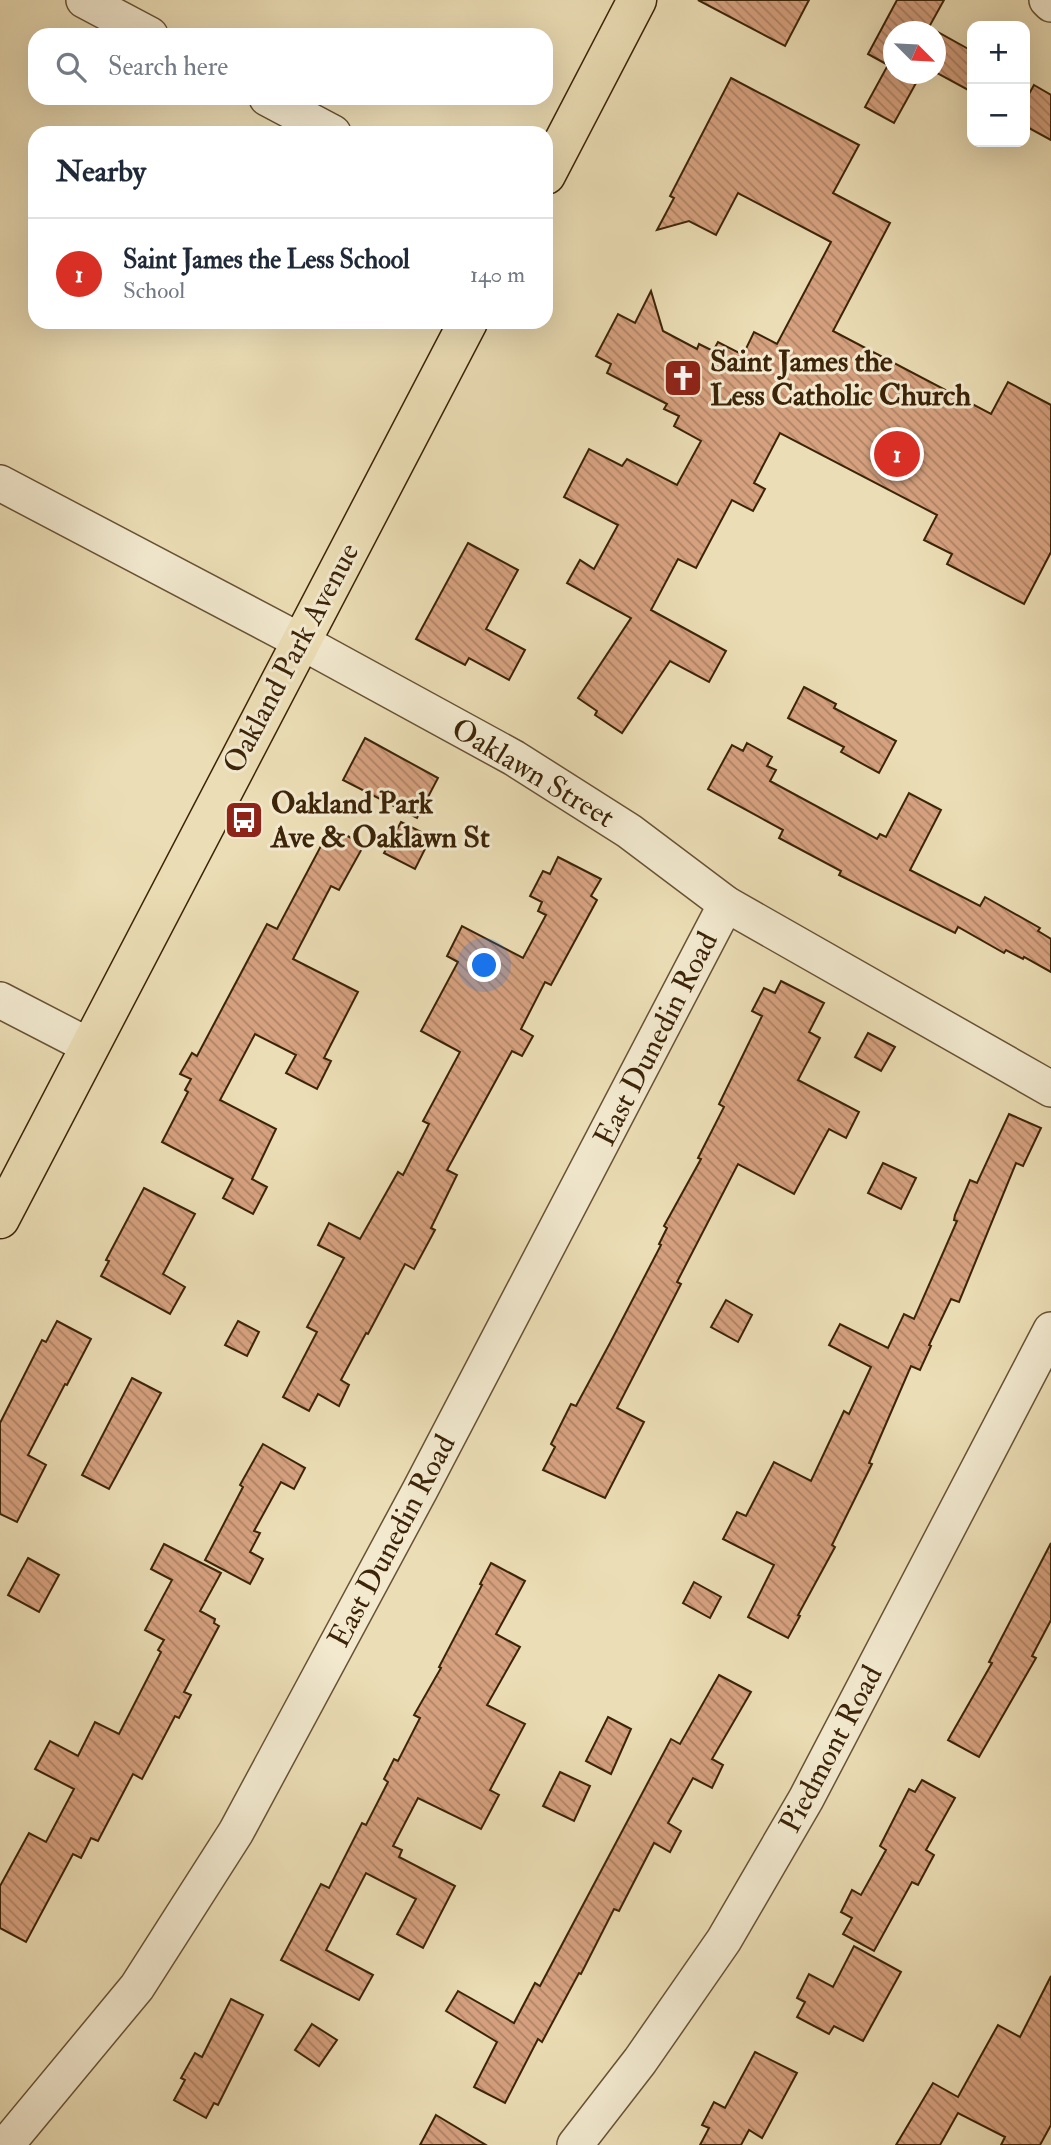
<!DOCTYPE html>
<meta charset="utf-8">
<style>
body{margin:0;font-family:"IM FELL Double Pica",serif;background:#f2f2f3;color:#1f2937}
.controls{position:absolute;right:21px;top:21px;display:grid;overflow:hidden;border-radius:14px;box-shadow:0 7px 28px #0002}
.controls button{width:63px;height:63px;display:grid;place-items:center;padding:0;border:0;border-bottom:2px solid #e0e1e3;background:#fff;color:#1f2937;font:35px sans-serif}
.compass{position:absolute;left:883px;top:21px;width:63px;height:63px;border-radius:50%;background:#fff;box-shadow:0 7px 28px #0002;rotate:114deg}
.you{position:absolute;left:485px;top:966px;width:24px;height:24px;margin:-18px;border:5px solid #fff;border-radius:50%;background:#1a73e8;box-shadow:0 0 0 10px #1a73e833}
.badge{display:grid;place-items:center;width:46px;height:46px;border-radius:50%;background:#d93025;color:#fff;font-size:23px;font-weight:700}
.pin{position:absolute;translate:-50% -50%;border:4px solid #fff;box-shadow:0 2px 7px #0006}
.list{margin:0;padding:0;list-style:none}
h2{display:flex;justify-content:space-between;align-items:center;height:91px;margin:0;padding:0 28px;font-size:30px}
h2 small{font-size:23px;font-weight:400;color:#747a83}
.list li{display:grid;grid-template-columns:46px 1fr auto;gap:21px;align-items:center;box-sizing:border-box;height:112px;padding:0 28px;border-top:2px solid #e0e1e3}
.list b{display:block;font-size:26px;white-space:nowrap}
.list p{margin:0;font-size:23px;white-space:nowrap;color:#747a83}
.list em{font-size:23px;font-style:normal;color:#747a83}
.icon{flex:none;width:38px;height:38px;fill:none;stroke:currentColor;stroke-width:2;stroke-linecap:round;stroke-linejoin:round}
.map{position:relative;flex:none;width:1051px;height:2145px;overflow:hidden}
.search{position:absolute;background:#fff;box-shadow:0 7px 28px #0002;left:28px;top:28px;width:525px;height:77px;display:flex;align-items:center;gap:18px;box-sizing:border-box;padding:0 24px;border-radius:21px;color:#747a83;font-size:26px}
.panel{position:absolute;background:#fff;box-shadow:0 7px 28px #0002;left:28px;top:126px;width:525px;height:203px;border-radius:21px}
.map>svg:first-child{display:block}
</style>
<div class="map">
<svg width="1051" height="2145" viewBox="0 0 1051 2145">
<defs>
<pattern id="building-back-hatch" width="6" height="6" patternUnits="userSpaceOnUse" patternTransform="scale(1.75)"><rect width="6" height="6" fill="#d6a17f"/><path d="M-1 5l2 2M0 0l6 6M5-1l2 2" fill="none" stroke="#af8366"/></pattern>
</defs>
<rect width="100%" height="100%" fill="#ebddb5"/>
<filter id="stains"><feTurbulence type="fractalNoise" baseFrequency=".00286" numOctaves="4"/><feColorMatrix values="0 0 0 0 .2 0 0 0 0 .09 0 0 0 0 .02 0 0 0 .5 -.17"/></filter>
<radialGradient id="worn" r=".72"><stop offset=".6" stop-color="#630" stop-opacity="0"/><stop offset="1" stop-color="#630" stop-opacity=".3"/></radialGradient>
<g fill="url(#building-back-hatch)" stroke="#3c2408" stroke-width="2">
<path d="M698,0H809L785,46Z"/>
<path d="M897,0H944L929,27L972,51V92L935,72V32H893V74H921L894,123L865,107L888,65L868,54Z"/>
<path d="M731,78L859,145L833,193L890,223L833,331L991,414L1008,382L1051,405V552L1024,604L947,564L952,554L924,540L937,515L780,433L754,483L765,489L753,511L732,500L696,568L678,559L651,610L726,651L709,682L670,661L622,733L595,715L597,711L578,698L631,618L567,583L580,560L594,569L618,525L564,497L589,449L622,466L627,459L677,485L701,441L674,426L679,416L664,409L667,404L607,373L611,364L596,356L618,314L635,323L651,291L663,331L697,349L699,344L713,351L718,342L743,355L754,332L777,344L831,242L738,193L716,235L689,221L657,230L674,198L670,196Z"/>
<path d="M1034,85L1051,95V140L1025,126V101Z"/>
<path d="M468,543L518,570L486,629L525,650L509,680L469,658L465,665L416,639Z"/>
<path d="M804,687L836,704L834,708L896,741L879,773L841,752L844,747L788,718Z"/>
<path d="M365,738L438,778L417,818L343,780Z"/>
<path d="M747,743L772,757L767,766L776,770L770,781L877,839L880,834L886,837L909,793L941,810L910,870L980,906L985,897L1040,928L1038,931L1051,939V972L1024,957L1023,959L1006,950L1004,953L958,927L955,933L839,875L841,871L779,838L783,830L708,789L732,745L743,751Z"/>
<path d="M401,822L431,837L415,869L384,853Z"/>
<path d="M331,827L364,845L339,890L331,886L293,959L358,992L324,1058L331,1061L317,1089L286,1073L296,1055L255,1034L220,1100L276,1129L252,1179L267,1187L253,1214L223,1198L233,1179L162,1142L188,1092L185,1090L191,1079L180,1074L192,1053L197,1056L267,924L277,929Z"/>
<path d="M558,857L601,879L591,896L597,900L551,985L545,982L521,1029L533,1036L522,1056L512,1051L447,1170L457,1175L431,1228L435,1230L414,1269L405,1264L368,1334L366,1333L341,1380L349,1385L339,1406L318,1394L309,1411L283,1397L317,1332L307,1327L344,1258L318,1245L329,1223L360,1239L398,1172L403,1175L429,1124L423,1121L460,1052L421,1031L458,962L447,956L462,926L523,958L546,915L538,911L542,902L530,896L543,871L550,874Z"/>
<path d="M781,981L824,1003L809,1032L820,1038L798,1080L859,1112L846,1138L829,1129L794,1194L738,1164L677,1282L681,1284L617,1408L644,1422L605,1498L543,1470L555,1447L551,1444L571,1404L576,1406L610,1343L661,1245L659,1244L667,1228L664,1226L701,1159L698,1158L724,1107L719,1104L762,1016L752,1011L764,988L775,993Z"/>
<path d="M868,1033L895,1047L881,1071L855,1057Z"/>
<path d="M1009,1114L1041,1128L1023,1166L1016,1163L959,1302L951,1299L929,1345L931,1346L920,1370L911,1366L869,1463L872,1464L832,1545L835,1547L798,1615L800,1616L788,1638L748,1617L774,1565L723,1539L737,1512L746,1516L774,1462L811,1481L844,1411L849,1414L871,1367L829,1345L840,1324L888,1348L904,1314L914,1319L957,1221L954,1220L955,1215L970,1180L977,1183Z"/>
<path d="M883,1163L916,1178L901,1209L868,1193Z"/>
<path d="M144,1188L195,1214L163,1274L185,1287L170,1314L101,1276L109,1261L106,1260Z"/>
<path d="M726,1300L752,1315L738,1342L711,1327Z"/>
<path d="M57,1321L91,1339L67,1385L65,1384L28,1455L46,1465L17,1522L0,1514V1423L42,1340L46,1342Z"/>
<path d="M238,1321L259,1332L247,1356L225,1345Z"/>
<path d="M132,1378L161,1393L109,1489L82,1475Z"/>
<path d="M263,1444L305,1468L294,1489L281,1482L254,1531L260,1533L250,1552L263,1559L250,1584L205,1560L243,1487L240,1485Z"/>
<path d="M1051,1543V1620L1032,1656L1036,1658L979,1757L948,1740L992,1663L989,1662Z"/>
<path d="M164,1544L221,1573L200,1611L215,1619L214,1623L219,1626L184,1692L191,1695L179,1718L175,1716L142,1779L133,1774L98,1841L91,1838L81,1858L73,1854L26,1942L0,1928V1886L29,1833L46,1842L74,1789L35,1769L50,1741L78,1756L95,1722L119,1734L161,1652L158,1650L164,1640L145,1630L172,1580L151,1569Z"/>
<path d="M28,1558L59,1575L39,1612L8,1595Z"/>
<path d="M491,1563L525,1581L496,1634L520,1647L487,1705L525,1724L490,1790L499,1795L481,1829L418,1798L393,1846L402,1850L399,1857L455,1886L423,1948L397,1934L416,1899L366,1873L326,1950L373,1975L359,2000L281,1960L321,1884L329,1888L362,1823L366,1825L388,1782L384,1779L394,1759L398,1761L420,1718L414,1715L441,1668L439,1667L482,1585L480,1584Z"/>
<path d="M694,1582L721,1597L710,1618L683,1603Z"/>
<path d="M719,1675L751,1692L712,1759L723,1765L712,1788L693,1778L668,1823L681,1831L670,1852L654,1843L619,1911L614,1909L581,1974L579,1973L542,2042L538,2039L505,2103L474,2087L497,2042L446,2011L458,1991L514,2023L535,1983L540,1986L671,1739L680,1744Z"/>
<path d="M608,1717L631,1729L611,1774L586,1761Z"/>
<path d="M560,1772L590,1786L574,1821L543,1806Z"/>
<path d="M922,1780L955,1798L926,1850L934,1855L918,1885L912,1882L874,1951L843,1934L852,1918L841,1912L852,1890L861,1895L886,1850L880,1846L909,1789L915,1792Z"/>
<path d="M854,1946L901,1972L863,2041L834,2026L829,2034L797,2017L805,2002L797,1998L809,1974L833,1987Z"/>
<path d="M1051,1976V2125L1040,2145H1001L1005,2137L958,2113L940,2145H896L933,2083L958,2097L998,2025L1020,2037Z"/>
<path d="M231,1999L263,2015L218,2105L214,2103L206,2118L174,2100L185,2080L181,2078L195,2053L202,2057Z"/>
<path d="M312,2024L337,2040L319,2066L295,2050Z"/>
<path d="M755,2052L797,2073L762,2138L749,2130L741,2145H700L709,2128L702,2125L714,2102L725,2108Z"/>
<path d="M436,2115L486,2145H420Z"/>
</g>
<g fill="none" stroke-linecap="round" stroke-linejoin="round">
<g stroke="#685233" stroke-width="38">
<g id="minor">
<path d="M84,0L150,35"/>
<path d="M1047,0L1051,4"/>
<path d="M267,98L333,133"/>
<path d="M0,483L300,641L514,758L629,831L726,904L1051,1089"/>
<path d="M0,1000L89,1046"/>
<path d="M6,2145L137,1987L236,1832L420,1490L726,904"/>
<path d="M575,2145L640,2061L724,1940L806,1799L1051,1330"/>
</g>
</g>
<g stroke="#3c2408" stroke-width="41">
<g id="major">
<path d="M546,175L637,0"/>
<path d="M0,1219L468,322"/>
</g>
</g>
<use href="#minor" stroke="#f2e9cf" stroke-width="35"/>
<use href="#major" stroke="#ebddb5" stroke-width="38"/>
</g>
<defs>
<g id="church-square" transform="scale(2.0125)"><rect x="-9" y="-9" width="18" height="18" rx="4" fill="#8f2418" stroke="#f2e9cf"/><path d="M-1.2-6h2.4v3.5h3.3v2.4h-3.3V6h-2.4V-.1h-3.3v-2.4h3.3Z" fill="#fff"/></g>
<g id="bus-square" transform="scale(2.0125)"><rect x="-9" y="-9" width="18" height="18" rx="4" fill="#8f2418" stroke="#f2e9cf"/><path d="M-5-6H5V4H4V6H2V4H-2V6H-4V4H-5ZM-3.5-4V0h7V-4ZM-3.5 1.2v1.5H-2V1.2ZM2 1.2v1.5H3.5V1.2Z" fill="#fff"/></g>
</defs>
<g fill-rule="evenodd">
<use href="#church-square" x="683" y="378"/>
<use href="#bus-square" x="244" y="820"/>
</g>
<g text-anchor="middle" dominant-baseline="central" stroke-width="6" stroke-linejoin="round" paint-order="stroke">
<g font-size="30" font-weight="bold" fill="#3c2408" stroke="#f2e9cf" text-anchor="start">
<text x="710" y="361">Saint James the<tspan x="710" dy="34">Less Catholic Church</tspan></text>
<text x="271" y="803">Oakland Park<tspan x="271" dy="34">Ave &amp; Oaklawn St</tspan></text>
</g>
<g font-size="30" fill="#3c2408" stroke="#f2e9cf">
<text transform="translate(291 658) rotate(-62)">Oakland Park Avenue</text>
<text transform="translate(533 773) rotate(31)">Oaklawn Street</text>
<text transform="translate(656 1039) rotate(-63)">East Dunedin Road</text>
<text transform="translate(392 1541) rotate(-62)">East Dunedin Road</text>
<text transform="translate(831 1749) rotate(-62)">Piedmont Road</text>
</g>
</g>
<rect width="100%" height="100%" filter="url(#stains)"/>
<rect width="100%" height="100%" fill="url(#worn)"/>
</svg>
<div class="controls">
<button>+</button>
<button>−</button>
</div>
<svg class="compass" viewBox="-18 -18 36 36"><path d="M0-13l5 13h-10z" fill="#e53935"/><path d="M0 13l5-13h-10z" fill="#747a83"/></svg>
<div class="you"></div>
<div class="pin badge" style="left:897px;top:454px">1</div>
<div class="search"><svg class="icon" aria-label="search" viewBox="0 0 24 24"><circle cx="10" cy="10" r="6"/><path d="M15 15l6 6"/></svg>Search here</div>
<section class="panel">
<h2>Nearby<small></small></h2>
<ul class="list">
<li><span class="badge">1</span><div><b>Saint James the Less School</b><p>School</p></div><em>140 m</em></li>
</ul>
</section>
</div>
